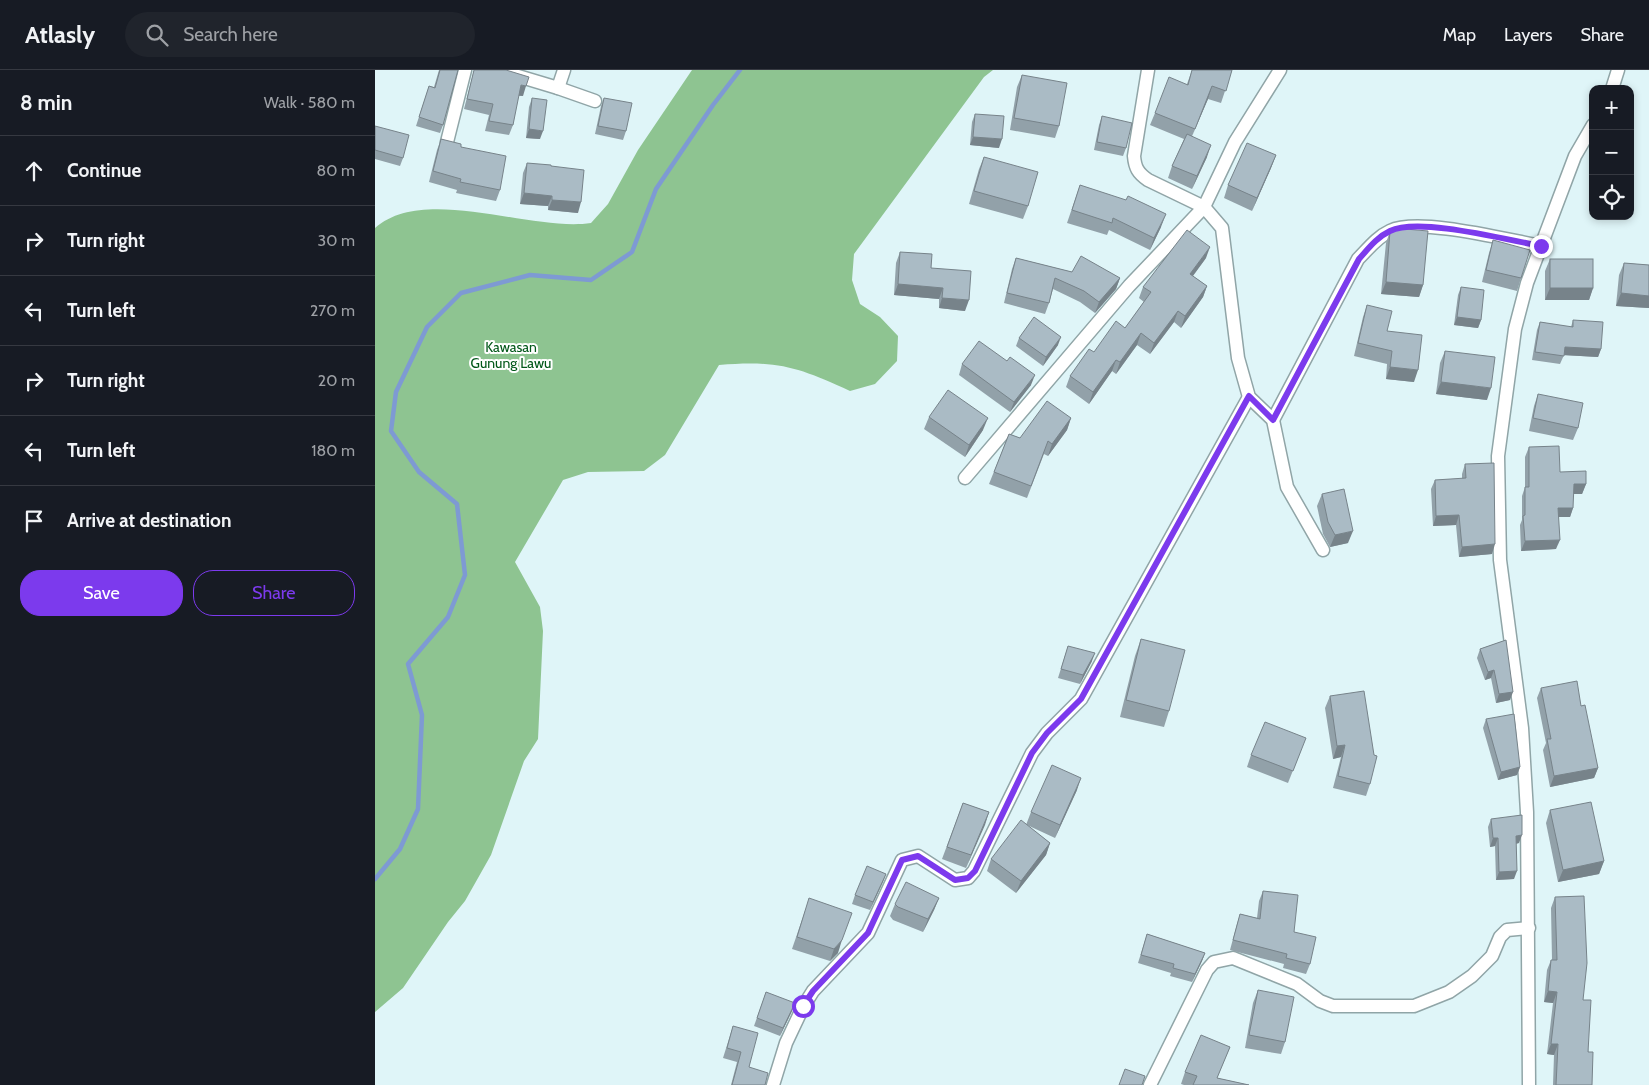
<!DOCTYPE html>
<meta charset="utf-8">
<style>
body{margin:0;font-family:Cabin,sans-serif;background:#20242c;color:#f1f3f6}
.controls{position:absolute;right:15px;top:15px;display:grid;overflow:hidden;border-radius:10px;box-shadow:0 2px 8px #0003}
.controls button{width:45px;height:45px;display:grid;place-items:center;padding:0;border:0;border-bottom:1px solid #363941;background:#171b24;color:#f1f3f6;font:25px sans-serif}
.stop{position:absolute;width:15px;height:15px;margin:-11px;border:4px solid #7c3aed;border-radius:50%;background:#fff}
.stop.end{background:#7c3aed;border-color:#fff;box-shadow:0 1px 5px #0008}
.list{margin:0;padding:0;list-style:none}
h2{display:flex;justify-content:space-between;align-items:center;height:65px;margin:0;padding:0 20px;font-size:21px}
h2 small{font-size:16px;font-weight:400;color:#9ea1a6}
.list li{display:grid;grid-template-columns:32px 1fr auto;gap:15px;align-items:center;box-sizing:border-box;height:70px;padding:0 20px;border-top:1px solid #363941}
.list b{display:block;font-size:19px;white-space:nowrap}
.list em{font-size:16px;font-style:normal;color:#9ea1a6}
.actions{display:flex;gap:10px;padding:15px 20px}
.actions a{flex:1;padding:11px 0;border:1px solid #7c3aed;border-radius:20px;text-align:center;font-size:18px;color:#7c3aed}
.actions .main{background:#7c3aed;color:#fff}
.icon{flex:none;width:28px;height:28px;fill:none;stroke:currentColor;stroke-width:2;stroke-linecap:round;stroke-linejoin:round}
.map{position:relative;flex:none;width:1274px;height:1015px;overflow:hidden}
header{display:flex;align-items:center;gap:30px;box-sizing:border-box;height:70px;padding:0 25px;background:#171b24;border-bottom:1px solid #363941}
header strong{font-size:24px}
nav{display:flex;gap:28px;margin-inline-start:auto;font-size:18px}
.search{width:350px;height:45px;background:#20242c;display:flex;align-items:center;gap:12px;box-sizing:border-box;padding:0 18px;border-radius:28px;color:#9ea1a6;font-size:19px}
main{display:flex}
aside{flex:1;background:#171b24}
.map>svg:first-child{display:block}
</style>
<header>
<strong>Atlasly</strong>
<div class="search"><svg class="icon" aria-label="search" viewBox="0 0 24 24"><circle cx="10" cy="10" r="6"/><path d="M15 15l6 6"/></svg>Search here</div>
<nav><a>Map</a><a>Layers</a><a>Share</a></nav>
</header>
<main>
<aside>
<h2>8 min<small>Walk · 580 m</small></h2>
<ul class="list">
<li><svg class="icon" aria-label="ahead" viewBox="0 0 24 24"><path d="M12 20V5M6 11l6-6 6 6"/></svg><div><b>Continue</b></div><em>80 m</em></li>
<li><svg class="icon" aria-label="right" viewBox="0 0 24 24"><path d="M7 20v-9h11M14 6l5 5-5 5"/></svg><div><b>Turn right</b></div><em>30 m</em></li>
<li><svg class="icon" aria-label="left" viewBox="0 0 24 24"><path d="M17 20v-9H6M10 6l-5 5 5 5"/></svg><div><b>Turn left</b></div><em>270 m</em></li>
<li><svg class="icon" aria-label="right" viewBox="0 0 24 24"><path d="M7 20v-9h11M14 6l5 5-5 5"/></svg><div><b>Turn right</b></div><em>20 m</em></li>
<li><svg class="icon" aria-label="left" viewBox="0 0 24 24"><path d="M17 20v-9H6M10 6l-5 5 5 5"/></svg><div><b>Turn left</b></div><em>180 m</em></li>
<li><svg class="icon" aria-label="arrive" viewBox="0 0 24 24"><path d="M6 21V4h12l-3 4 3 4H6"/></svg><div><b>Arrive at destination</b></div></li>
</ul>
<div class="actions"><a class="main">Save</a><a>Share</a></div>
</aside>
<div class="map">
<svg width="1274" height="1015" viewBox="0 0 1274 1015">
<rect width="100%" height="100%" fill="#dff5f8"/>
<path fill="#8ec491" d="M317,0H618L609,7L479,184L477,210L485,234L505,247L523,266L522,291L500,314L475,321C423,297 402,290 344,295L290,385L269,401L213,402L188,410L140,492L165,537L168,561L163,669L149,691L116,785L90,831L73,852L28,918L0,942V158C49,114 155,162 216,153L233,134L263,80Z"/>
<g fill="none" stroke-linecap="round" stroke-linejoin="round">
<path stroke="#7e9ad3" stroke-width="4.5" d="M0,809L25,779L43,739L47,645L33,594L73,547L90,505L82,434L44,402L16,361L21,322L52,257L86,223L155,205L216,210L257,182L281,119L338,35L365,0"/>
<g stroke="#90a5a7" stroke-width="15">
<g id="street">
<path d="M123,0L183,18L189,0"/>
<path d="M773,0L759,86C760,98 763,103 773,110L829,137L847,158L863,288L874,327L898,350L912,417L948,480"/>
<path d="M183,18L220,31"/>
<path d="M1237,19L1243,0"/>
<path d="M72,72L90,0"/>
<path d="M898,350L983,189C993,179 1002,167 1015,161C1044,147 1132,170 1166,176"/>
<path d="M590,408L754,216L829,137L860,72L905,0"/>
<path d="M398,1015L411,973L428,937L438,921L493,863L527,790L543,786L580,810L593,808L599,801L657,683L672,663L706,629L874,327"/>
<path d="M775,1015L832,900L839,892L858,888L922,914L945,931L958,936H1039L1074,922L1097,906L1117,886L1125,867L1132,860L1154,858"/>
<path d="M1154,1015L1152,742L1147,658L1125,490L1123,386L1140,259L1152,213L1200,86L1218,55"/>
</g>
</g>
<use href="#street" stroke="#fff" stroke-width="12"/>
</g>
<g fill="#92a1a9">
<path d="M64,0H83L68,55L65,63L41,56L54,16L59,17Z"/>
<path d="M99,0H131L148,26H143L138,55L134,65L110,61L114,45L89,39Z"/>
<path d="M817,0H857L846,33L833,29L817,66L832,87L817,119L793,108L797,96L809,69L775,55L780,43L812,14Z"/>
<path d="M647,5L684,56L680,68L635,60L642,17Z"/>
<path d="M157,28L165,69L151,68L154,37Z"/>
<path d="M229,28L251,61L248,70L220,64L226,36Z"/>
<path d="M600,44L624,78L595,75L597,52Z"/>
<path d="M727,46L751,78L748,86L719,80L724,55Z"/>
<path d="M0,56L28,88L25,96L0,89Z"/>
<path d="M66,69L86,77L125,120L121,131L81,123L82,120L54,112L62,80Z"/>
<path d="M901,85L896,98L877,141L849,128L853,115Z"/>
<path d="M609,87L653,136L648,149L594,134L604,99Z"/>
<path d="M152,93L176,96L203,143L173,140V136L145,134L148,103Z"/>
<path d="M705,115L786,157L775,180L734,160L732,165L692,153Z"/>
<path d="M1015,161L1048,215L1044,227L1006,224L1011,173Z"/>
<path d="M1118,170L1146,208L1142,221L1107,212L1114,183Z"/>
<path d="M525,182L556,198L590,241L564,238V229L519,225L521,193Z"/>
<path d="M641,188L697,202L745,208L741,219L720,243L705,232L678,219L674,233L670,244L629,233L637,199Z"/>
<path d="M831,188L818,206L832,216L828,227L806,258L799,252L775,284L762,275L741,304L737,301L714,334L691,317L695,306L719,282L750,258L769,232L764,228L768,217Z"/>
<path d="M1175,189L1218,218L1214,230H1170V201Z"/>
<path d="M1249,193L1274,195V238L1241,236L1244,205Z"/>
<path d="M1086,217L1106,250L1103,258L1079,255L1083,225Z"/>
<path d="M992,235L1012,261L1039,312L1011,309L1012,294L979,286L988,247Z"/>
<path d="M1198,250L1226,279L1223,287L1189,285L1185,294L1157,290L1162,260L1165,252L1196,257Z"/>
<path d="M644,268L683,275L668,296L641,276Z"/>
<path d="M1070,281L1112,330L1061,324L1065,293Z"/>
<path d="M587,294L656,315L635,342L584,305Z"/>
<path d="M1163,324L1203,358L1198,370L1154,361L1159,336Z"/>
<path d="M554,347L608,360L590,387L549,359Z"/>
<path d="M696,348L692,360L673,386L669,384L652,428L614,414L634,364L645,368Z"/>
<path d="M1154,377L1185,402L1211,414L1207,424H1198V438L1195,447H1183L1181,479L1146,481L1145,455L1147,450V426L1150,417V387Z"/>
<path d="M1090,394L1117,484L1084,487L1081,455L1058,456L1056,419L1060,410L1087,409V404Z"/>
<path d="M947,424L973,473L955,477L948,464L942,436Z"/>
<path d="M766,569L794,641L789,657L745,647L760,586Z"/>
<path d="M1131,570L1135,630L1121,633L1116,608L1110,610L1102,588L1105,579Z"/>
<path d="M693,576L717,591L705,614L683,608Z"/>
<path d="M1166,618L1206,636L1223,698L1219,708L1175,717L1168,680L1171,673L1162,628Z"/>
<path d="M955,626L995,714L991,726L958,718L966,687L958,689L950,638Z"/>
<path d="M1111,649L1145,697L1142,705L1123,710L1108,658Z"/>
<path d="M926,680L913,713L872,697L876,685Z"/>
<path d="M702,720L680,768L652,755L675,773L671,785L641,823L612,801L616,789L651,755L656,742Z"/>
<path d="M588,733L614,742L591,798L567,789Z"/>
<path d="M1175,740L1229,791L1224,804L1183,812L1171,753Z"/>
<path d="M1116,749L1144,773L1141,774L1139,809L1121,810L1120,776L1115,777L1113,757Z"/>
<path d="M511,804L495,840L477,834L480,825Z"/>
<path d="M888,821L919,862L935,894L931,904L908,898L909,894L855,880L862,854L865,844L882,848L884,831Z"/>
<path d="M1180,827L1208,930L1217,1015H1178L1179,985L1172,984L1178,933L1169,932L1172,900L1176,890H1177L1176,838Z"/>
<path d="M564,828L559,840L548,862L518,850L515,846L520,834Z"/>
<path d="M430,841L463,883L455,891L417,879Z"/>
<path d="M772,864L830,883L827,891L817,912L795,906L796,903L763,893Z"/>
<path d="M883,920L910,972L906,984L870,978L878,933Z"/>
<path d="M391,922L417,941L405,966L379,956Z"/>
<path d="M358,956L374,997L390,1015H356L362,992L348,988Z"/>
<path d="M855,977L842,1008L874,1015H809L806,1014L810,1002Z"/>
</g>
<g fill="#77838a">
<path d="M146,15L151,16L148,26L142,25Z"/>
<path d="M837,16L833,29L815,71L820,59Z"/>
<path d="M154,59L168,61L165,69L151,68Z"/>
<path d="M598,67L627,69L624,78L595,75Z"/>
<path d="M836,75L832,87L817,119L822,106Z"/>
<path d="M901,85L896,98L877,141L882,128Z"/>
<path d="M149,123L177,126L173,136L145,134Z"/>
<path d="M177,130L206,132L203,143L173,140Z"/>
<path d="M791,144L786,157L775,180L779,168Z"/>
<path d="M835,177L831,188L811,215L815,204Z"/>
<path d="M745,208L741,219L720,243L724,232Z"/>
<path d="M1011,212L1048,215L1044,227L1006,224Z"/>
<path d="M523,214L568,218L564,229L519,225Z"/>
<path d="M832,216L828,227L806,258L810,246Z"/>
<path d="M1175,218H1218L1214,230H1170Z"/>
<path d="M1246,223L1274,226V238L1241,236Z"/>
<path d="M567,228L594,230L590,241L564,238Z"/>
<path d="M803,241L799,252L775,284L779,273Z"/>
<path d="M1082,247L1106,250L1103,258L1079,255Z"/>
<path d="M766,263L762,275L741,304L745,292Z"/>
<path d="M686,267L683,275L668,296L671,287Z"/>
<path d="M1190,277L1226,279L1223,287L1187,285Z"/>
<path d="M741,290L737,301L714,334L718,322Z"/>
<path d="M1015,297L1043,300L1039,312L1011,309Z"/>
<path d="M660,305L656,315L635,342L639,332Z"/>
<path d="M1066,312L1116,318L1112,330L1061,324Z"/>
<path d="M613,348L608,360L590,387L594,375Z"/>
<path d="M696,348L692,360L673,386L677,374Z"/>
<path d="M1199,414H1211L1207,424H1195Z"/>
<path d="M1183,438H1198L1195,447H1180Z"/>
<path d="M1084,445L1081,455L1058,456L1061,446Z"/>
<path d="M978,461L973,473L955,477L960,465Z"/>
<path d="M1185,470L1181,479L1146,481L1150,471Z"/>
<path d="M1120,474L1117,484L1084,487L1087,477Z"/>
<path d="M720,583L717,591L705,614L708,605Z"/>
<path d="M1119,600L1116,608L1110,610L1113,602Z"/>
<path d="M1138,622L1135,630L1121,633L1124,624Z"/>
<path d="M970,675L966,687L958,689L962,676Z"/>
<path d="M1145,697L1142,705L1123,710L1126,702Z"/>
<path d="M1223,698L1219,708L1175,717L1179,706Z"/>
<path d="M706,708L702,720L680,768L685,755Z"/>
<path d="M614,742L610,755L591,798L596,785Z"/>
<path d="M1147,765L1144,773L1138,774L1141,766Z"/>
<path d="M1118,768H1123L1120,776L1115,777Z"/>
<path d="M675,773L671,785L641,823L646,811Z"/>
<path d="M1229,791L1224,804L1183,812L1188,800Z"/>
<path d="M1142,801L1139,809L1121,810L1124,802Z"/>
<path d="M511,804L508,812L495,840L498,832Z"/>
<path d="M564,828L559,840L548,862L553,849Z"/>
<path d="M467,870L463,883L455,891L459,879Z"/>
<path d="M830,883L827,891L817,912L820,904Z"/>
<path d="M1173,921L1182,922L1178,933L1169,932Z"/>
<path d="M420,933L417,941L405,966L408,958Z"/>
<path d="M1176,974H1183L1179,985L1172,984Z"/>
</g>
<g fill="#aabbc5" stroke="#77838a">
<path d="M65,0H83L68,55L44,47L54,16L60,18Z"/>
<path d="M99,0H131L154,7L151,16L146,15L138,55L114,51L118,34L92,29Z"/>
<path d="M817,0H857L851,21L837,16L820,59L780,43L794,7L813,15Z"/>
<path d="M647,5L692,13L684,56L639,48Z"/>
<path d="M157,28L172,30L168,61L154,59Z"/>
<path d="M229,28L257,33L251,61L223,56Z"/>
<path d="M600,44L629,46L627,69L598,67Z"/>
<path d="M727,46L757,53L751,78L722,72Z"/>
<path d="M0,56L34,65L28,88L0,80Z"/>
<path d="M812,64L836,75L822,106L797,96Z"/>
<path d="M66,69L86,74V77L131,86L125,120L85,112L86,109L58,101Z"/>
<path d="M872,73L901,85L882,128L853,115Z"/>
<path d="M609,87L663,102L653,136L599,121Z"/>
<path d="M152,93L176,95V96L209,100L206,132L177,130V126L149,123Z"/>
<path d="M705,115L751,130L753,126L791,144L779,168L738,148L737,153L697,140Z"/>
<path d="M1019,158L1053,161L1048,215L1011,212L1015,161Z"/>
<path d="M812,160L835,177L815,204L832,216L810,246L803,241L779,273L766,263L745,292L741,290L718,322L695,306L714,279L719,282L741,251L750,258L776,222L768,217Z"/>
<path d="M1118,170L1155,180L1146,208L1111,200Z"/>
<path d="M525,182L557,184L556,198L596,201L594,230L567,228L568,218L523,214Z"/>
<path d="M706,186L745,208L724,232L709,221L680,208L674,233L632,223L641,188L697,202Z"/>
<rect x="1175" y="189" width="43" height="29"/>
<path d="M1249,193L1274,195V226L1246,223Z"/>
<path d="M1086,217L1109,220L1106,250L1082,247Z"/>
<path d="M992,235L1017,241L1012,261L1047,265L1043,300L1015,297L1017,281L983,273Z"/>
<path d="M659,247L686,267L671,287L644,268Z"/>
<path d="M1198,250L1228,252L1226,279L1190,277L1189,286L1160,282L1165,252L1198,257Z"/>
<path d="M604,271L632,291L635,287L660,305L639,332L587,294Z"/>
<path d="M1070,281L1120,287L1116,318L1066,312Z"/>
<path d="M573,320L613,348L594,375L554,347Z"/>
<path d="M1163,324L1208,333L1203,358L1158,348Z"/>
<path d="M672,331L696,348L677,374L673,371L656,416L619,402L634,364L645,368Z"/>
<path d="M1184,376L1185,402L1211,401V414H1199L1198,438H1183L1185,470L1150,471L1148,446L1150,445V417H1154V377Z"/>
<path d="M1119,393L1120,474L1087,477L1084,445L1061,446L1060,410L1091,408L1090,394Z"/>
<path d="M969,419L978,461L960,465L953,452L947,424Z"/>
<path d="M766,569L810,580L794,641L751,630Z"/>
<path d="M1131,570L1138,622L1124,624L1119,600L1113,602L1105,579Z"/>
<path d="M693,576L720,583L708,605L686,599Z"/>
<path d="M1202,611L1206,636L1210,635L1223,698L1179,706L1172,669H1176L1166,618Z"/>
<path d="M989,621L999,685L1002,686L995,714L963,706L970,675L962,676L955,626Z"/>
<path d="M1139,644L1145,697L1126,702L1111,649Z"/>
<path d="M890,652L931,668L918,701L876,685Z"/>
<path d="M677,695L706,708L685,755L656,742Z"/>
<path d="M1216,732L1229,791L1188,800L1175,740Z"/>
<path d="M588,733L614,742L596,785L572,777Z"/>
<path d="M1147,745V765L1141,766L1142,801L1124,802L1123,768H1118L1116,749Z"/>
<path d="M646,750L675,773L646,811L616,789Z"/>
<path d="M492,796L511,804L498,832L480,825Z"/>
<path d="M531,812L564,828L553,849L523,837L520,834Z"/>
<path d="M888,821L923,825L919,862L941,867L935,894L911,888L912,884L858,870L865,844L885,849Z"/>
<path d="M1209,826L1212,893L1208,930H1216L1213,982H1218L1217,1015H1181L1183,974H1176L1182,922L1173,921L1176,890H1182L1180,827Z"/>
<path d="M434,828L477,843L467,870L459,879L422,867Z"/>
<path d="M772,864L830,883L820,904L798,898L799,894L766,885Z"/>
<path d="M883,920L919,927L910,972L874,965Z"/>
<path d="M391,922L420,933L408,958L382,948Z"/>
<path d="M358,956L383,963L374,997L393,1003L390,1015H357L366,982L352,978Z"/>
<path d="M826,965L855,977L842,1008L874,1015H818L822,1006L810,1002Z"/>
<path d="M750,999L770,1006L767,1015H744Z"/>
</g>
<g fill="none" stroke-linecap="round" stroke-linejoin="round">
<path stroke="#7c3aed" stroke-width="6" d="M428,936L438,921L493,863L527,790L543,786L580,810L593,808L600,801L657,683L672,663L706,629L874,326L898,350L984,189C993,179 1002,167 1015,161C1044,147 1132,170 1166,176"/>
</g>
<g text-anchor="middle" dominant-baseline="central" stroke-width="4" stroke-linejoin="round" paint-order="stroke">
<g font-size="14" fill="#025819" stroke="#fff">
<text x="136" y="277">Kawasan<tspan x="136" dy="16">Gunung Lawu</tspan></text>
</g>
</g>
</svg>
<div class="controls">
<button>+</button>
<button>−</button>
<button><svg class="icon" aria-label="locate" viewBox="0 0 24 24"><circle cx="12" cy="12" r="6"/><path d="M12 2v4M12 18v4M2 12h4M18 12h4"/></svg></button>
</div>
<div class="stop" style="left:428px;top:936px"></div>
<div class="stop end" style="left:1166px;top:176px"></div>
</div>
</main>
